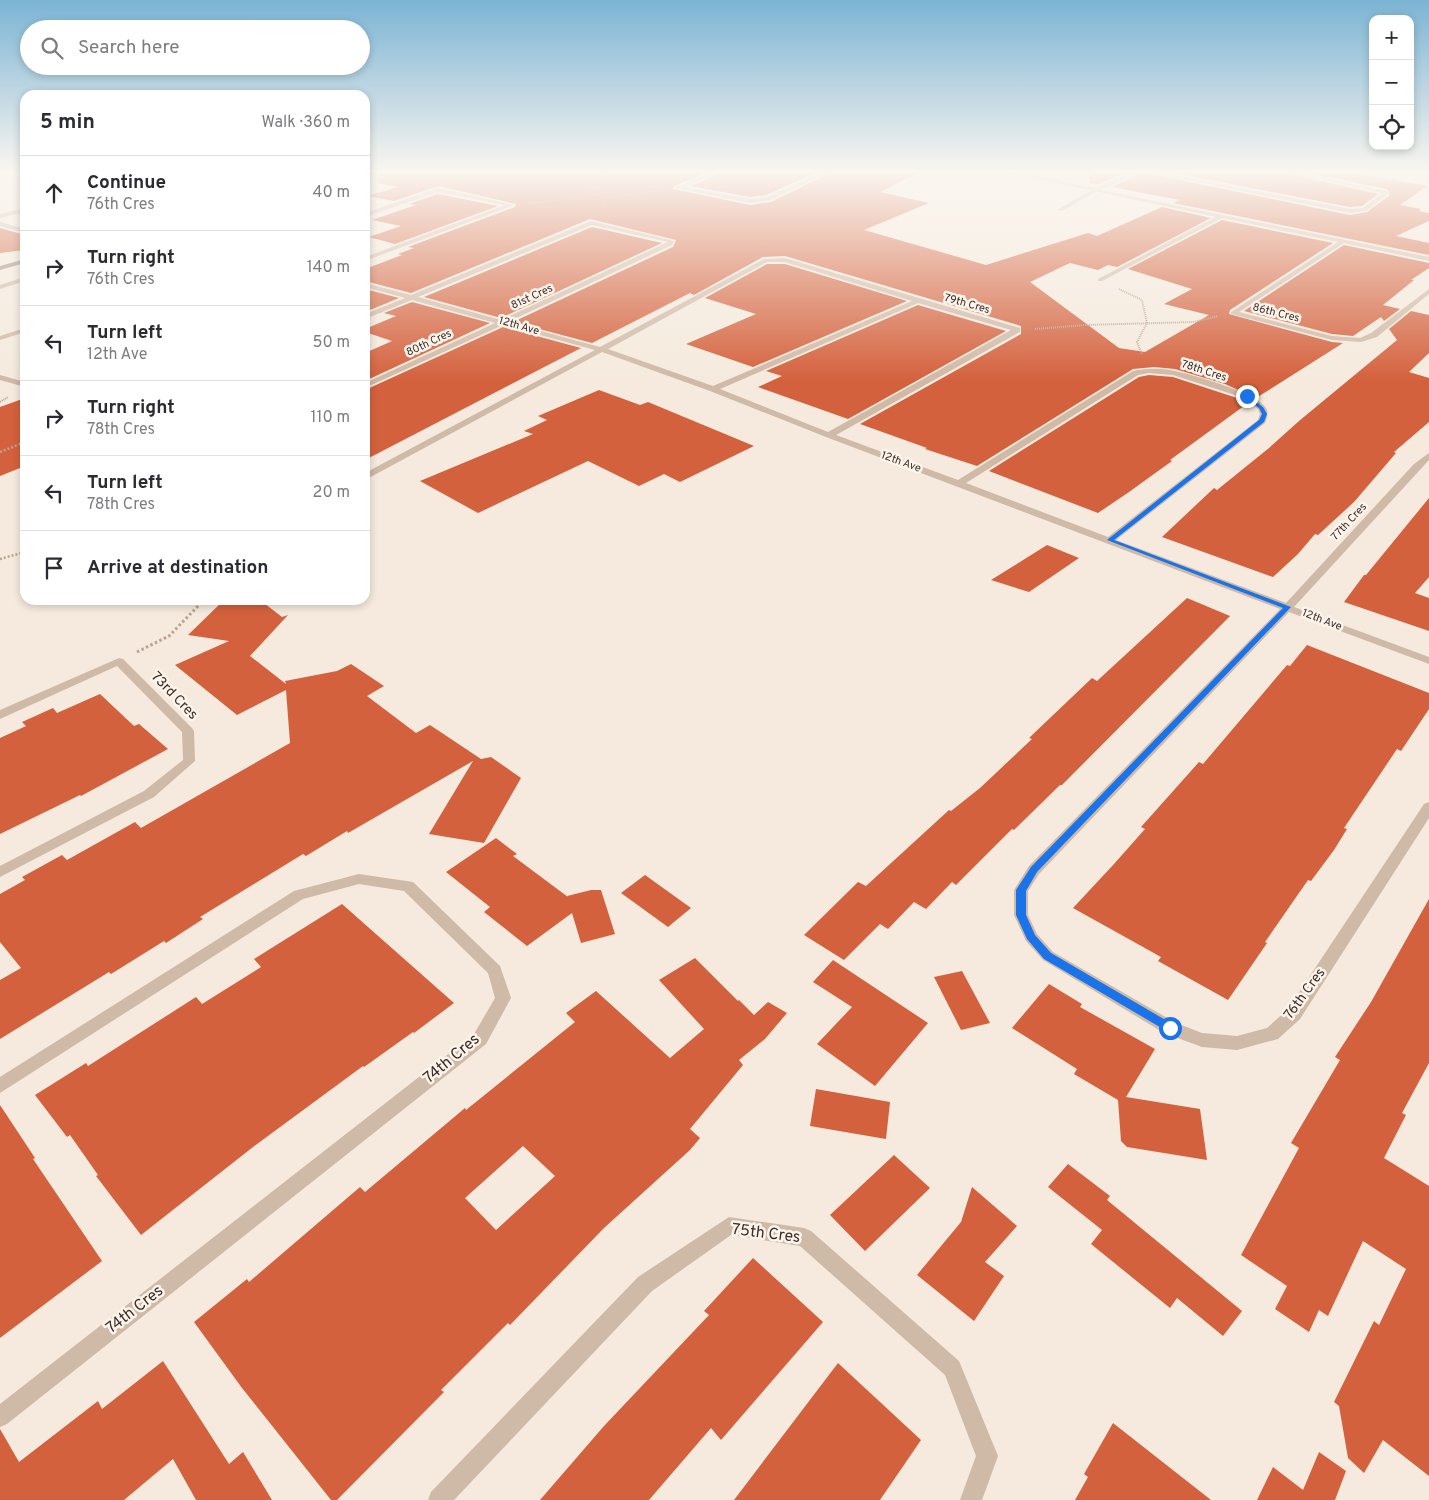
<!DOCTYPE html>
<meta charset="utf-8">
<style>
body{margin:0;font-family:Overpass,sans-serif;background:#f2f2f3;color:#2b2b33}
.controls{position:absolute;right:15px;top:15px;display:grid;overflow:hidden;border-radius:10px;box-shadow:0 2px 8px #0003}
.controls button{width:45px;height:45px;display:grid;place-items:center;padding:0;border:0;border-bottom:1px solid #e1e1e2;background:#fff;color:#2b2b33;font:25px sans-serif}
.stop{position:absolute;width:15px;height:15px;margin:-11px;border:4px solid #1a73e8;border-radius:50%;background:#fff}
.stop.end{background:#1a73e8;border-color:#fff;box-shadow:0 1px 5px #0008}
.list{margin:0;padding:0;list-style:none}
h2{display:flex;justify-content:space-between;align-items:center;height:65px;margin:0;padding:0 20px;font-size:21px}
h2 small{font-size:16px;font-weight:400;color:#7c7c81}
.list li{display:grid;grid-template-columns:32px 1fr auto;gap:15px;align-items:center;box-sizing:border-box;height:75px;padding:0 20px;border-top:1px solid #e1e1e2}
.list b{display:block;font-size:19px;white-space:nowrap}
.list p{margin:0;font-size:16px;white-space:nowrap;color:#7c7c81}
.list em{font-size:16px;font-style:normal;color:#7c7c81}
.icon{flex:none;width:28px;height:28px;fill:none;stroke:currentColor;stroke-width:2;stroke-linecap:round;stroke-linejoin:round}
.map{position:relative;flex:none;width:1429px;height:1500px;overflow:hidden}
.search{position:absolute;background:#fff;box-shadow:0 2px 8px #0003;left:20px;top:20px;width:350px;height:55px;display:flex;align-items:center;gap:12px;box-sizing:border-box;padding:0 18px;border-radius:28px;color:#7c7c81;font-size:19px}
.panel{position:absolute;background:#fff;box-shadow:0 2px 8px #0003;left:20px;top:90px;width:350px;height:515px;border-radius:15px}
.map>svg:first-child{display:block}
</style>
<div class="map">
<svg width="1429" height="1500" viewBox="0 0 1429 1500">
<rect width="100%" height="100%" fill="#f5eadd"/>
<g fill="#d4613d" fill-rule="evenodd">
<path d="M386,171H592L608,175L613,171H710L674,186L673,189L750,205L771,202L834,171H922L880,192L929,203L864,230L986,265L1088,233L1097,236L1162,207L1211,218L1117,267L1108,265L1098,270L1070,263L1030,282L1119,348L1145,352L1209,315L1164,304L1192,289L1128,269L1222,220L1333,243L1230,310L1229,314L1332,342L1343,343L1256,398L1225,384L1175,369L1154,367L1133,369L977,466L925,449L927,448L860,424L1021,334V326L785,256L763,257L694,295L690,293L592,343L513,322L673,247L676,240L590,219L411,293L365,281V269L402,255L398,254L414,248L408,247L515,207L516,204L438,186L394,201L368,196L398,187L377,183L378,175Z"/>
<path d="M724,171H820L766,195L750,197L691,186Z"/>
<path d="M1090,171H1129L1098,184L1089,183Z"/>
<path d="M1164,171H1277L1378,194L1362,206L1350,207Z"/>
<path d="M1299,171H1345L1427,186L1400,205L1421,209L1419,211L1429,213V221L1396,236L1429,243V255L1173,203L1180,200L1112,187L1142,172L1350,215L1367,212L1390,195L1387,189Z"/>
<path d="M438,194L498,206L395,244L369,237L401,226L372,220L416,205L409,204Z"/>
<path d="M592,227L662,243L501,318L424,297Z"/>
<path d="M0,228L25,235V250L0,253Z"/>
<path d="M1344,245L1429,263V268L1411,280H1414L1383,305L1400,309L1384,321L1381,317L1353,336L1332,334L1244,311Z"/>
<path d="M767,264H785L907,301L753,367L686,344L756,314L705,298Z"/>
<path d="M365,289L399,298L370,310L365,309Z"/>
<path d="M412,302L490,323L365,381V353L392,341L365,332V329L396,316L384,313Z"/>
<path d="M918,305L1006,331L848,419L758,387L782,376L766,371Z"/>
<path d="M1411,311L1429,315V353L1409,372L1429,378V422L1394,452L1396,453L1354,502L1318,535L1315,534L1298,554L1273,577L1162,537L1214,488L1217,490L1269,448L1299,421L1397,340L1389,329Z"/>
<path d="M503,327L581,348L365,460V390Z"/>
<path d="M1149,375L1173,377L1243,400L1248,403L1170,460L1172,461L1129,492L1098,513L989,471L1139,377Z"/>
<path d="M599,390L640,405L648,402L754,446L680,482L664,474L639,486L588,461L478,513L420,481L533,434L524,431L547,420L538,416Z"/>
<path d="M25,398V466L0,476V407Z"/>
<path d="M1429,498V577L1415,593L1429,598V631L1344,602L1364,575H1366Z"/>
<path d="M1047,545L1079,558L1029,592L991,580Z"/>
<path d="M1187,598L1230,616L1062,785H1060L1014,830L1012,829L956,885L952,882L926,909L914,902L888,929L880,924L844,960L804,935L858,882L866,886L949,810L951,811L980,788L1032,739L1029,738L1092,678L1097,681Z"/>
<path d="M224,600H260L282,617L288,615L250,656L286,684L285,681L337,671L351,664L384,686L367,696L416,733L430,725L481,759L491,757L521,778L484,843L429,834L473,761L348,833L347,831L306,856L303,854L200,917L203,919L166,943L164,941L111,974L109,972L0,1039V980L21,968L0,942V894L25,880L22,877L62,855L67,860L135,822L141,828L290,743L286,690L237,715L175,665L229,641L188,635Z"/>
<path d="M1307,645L1429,693V709L1401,751L1397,749L1344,828L1347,829L1334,850L1311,881L1308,880L1265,942L1267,943L1228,1000L1158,961L1161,957L1073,908L1114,864L1145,829L1141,827L1174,790L1199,762L1203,764L1287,665L1290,666Z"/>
<path d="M100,694L134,726L139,724L168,749L81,796L80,795L0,834V738L26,726L22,722L53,708L57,713Z"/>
<path d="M496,838L517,854L513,856L568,897L567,896L591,890H601L615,934L581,943L572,913L527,946L484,912L490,907L446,872Z"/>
<path d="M645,875L691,908L668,927L621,893Z"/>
<path d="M1429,899V1063L1402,1113L1406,1115L1384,1158L1429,1186V1476L1383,1440L1364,1473L1348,1458L1339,1406L1334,1402L1374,1321L1379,1325L1406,1269L1363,1241L1328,1316L1319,1310L1309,1332L1275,1309L1287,1286L1241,1255L1299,1148L1291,1143L1340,1060L1335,1057L1371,1002Z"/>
<path d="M342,904L454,1003L414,1033L413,1032L364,1067L363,1066L253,1147L141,1235L96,1176L98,1175L70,1135L67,1137L35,1095L86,1063L88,1066L196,997L202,1004L261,967L254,959Z"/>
<path d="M695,958L738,1001L739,1000L754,1015L768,1002L787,1013L765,1039L739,1060L743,1065L690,1129L700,1138L690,1150L604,1228L510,1325L508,1323L441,1390L444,1392L337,1500H331L242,1388L194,1322L247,1279L249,1282L360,1187L365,1192L465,1108L466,1110L575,1022L566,1013L596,991L670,1058L704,1029L659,980ZM523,1146L555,1176L496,1230L465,1198Z"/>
<path d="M833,960L928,1023L875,1086L817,1044L852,1007L813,982Z"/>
<path d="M962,971L990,1023L961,1030L934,977Z"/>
<path d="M1049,984L1082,1004L1080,1007L1155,1049L1126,1097L1200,1109L1207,1160L1127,1147L1121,1141L1118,1100L1074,1074L1077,1069L1012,1028Z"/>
<path d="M816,1089L890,1102L886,1139L810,1126Z"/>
<path d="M0,1105L35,1158L33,1159L102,1261L0,1338Z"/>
<path d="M894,1155L930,1188L865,1251L830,1215Z"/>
<path d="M1068,1164L1110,1196L1107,1200L1242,1311L1223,1336L1177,1298L1170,1308L1091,1244L1102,1230L1048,1187Z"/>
<path d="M972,1187L1017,1226L985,1262L1004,1276L974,1321L917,1275L961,1222Z"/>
<path d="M753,1258L823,1322L721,1440L711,1428L649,1500H540L604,1426L709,1315L704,1311Z"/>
<path d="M163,1361L229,1464L243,1452L272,1500H196L173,1459L124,1500H0V1429L19,1462L98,1401L102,1409Z"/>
<path d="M838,1363L921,1440L880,1500H734Z"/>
<path d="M1113,1423L1211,1500H1075L1088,1477L1084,1474Z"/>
<path d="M1319,1452L1346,1471L1335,1500H1257L1273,1467L1303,1490Z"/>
</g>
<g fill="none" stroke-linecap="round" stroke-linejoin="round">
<g stroke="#bca391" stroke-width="1" stroke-dasharray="1 1" stroke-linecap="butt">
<path d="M460,177L472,171"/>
<path d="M591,194L609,198"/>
<path d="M527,204L574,198L600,188"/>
<path d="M602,207L609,198L662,190"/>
</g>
<g stroke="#bca391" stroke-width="2" stroke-dasharray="1 1" stroke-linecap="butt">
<path d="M1119,289L1142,300L1147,323L1137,342L1142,354"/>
<path d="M1035,329L1085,325L1194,322L1218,316"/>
<path d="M0,402L8,397"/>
</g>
<g stroke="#bca391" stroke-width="2.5" stroke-dasharray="2 2" stroke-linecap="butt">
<path d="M0,452L25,442"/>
<path d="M0,559L25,552"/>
<path d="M199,604L203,600"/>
</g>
<path stroke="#bca391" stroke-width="3" stroke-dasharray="2.5 2.5" stroke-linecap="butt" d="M137,652L169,636L201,603"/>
<path fill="#cfb9a7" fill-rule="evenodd" d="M1095,188L1097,191L1062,211L1057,210Z"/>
<g fill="#cfb9a7" fill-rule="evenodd">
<path d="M376,171H384L365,178V174Z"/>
<path d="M594,171H611L608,173Z"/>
<path d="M715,171H722L684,187L750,199L767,197L825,171H832L770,200L750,203L675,188Z"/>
<path d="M1000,171H1010L1094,188L1134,171H1141L1101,190L1429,257V261L1344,243L1239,312L1332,336L1360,338L1371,333L1429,289V294L1377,337L1361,342L1332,340L1231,314V312L1338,242L1222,218L1102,281H1098V279L1216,217Z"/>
<path d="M1143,171H1154L1350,209L1363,208L1382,193L1279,171H1290L1387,191L1388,194L1366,211L1350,213Z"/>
<path d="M24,175H25V179L21,177Z"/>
<path d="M438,188L514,205L365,261V257L505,205L438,192L365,217V213Z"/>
<path d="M25,208V212L0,218V214Z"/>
<path d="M591,221L674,241L672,245L508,322L600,347L764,259L785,258L1020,328V332L836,435L958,480L1133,371C1147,368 1162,368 1175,371C1193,375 1258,393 1266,408C1269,413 1267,418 1265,423L1116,540L1286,603L1414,464L1429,453V460L1294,607L1429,657V664L1289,612L1039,874L1028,891V915L1037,934L1053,952L1176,1023L1202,1033L1237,1036L1267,1028L1288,1009L1424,804L1429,802V818L1300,1019L1278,1039L1237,1050L1202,1047L1164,1033L1043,960L1026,941L1014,915V890L1029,866L1280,609L826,437L710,391L602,352L365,480V473L595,350L503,325L365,388V383L495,323L412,300L365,319V314L405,298L365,287V283L411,295ZM592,225L668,242L501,320L418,297ZM767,262H785L912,301L713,386L608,349ZM918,303L1011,330L828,432L720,389ZM1149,373L1173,375L1244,398L1258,409L1260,414L1258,420L1108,537L966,483L1138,375Z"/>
<path d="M0,222L25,229V233L0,226Z"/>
<path d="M25,277V281L0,289V285Z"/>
<path d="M25,328V332L0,340V336Z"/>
<path d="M0,375L25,382V387L0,380Z"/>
<path d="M119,658L123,659L192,728L194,731L195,761L154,797L0,877V866L144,791L183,760L182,732L117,666L0,719V710Z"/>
<path d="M359,874L413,882L500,966L511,998L486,1044L7,1424L0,1427V1404L474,1034L495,998L488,973L404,891L359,884L303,899L0,1093V1077L294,891Z"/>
<path d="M729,1217L804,1228L811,1231L959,1361L998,1456L982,1500H960L976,1456L945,1375L800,1246L731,1235L652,1291L454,1500H428L431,1492L638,1277Z"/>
</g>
<path fill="#a48878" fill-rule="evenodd" d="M25,259V263L0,270V266Z"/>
</g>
<linearGradient id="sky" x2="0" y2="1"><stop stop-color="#7bb4d4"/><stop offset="0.45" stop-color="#faf6f0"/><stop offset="1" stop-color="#faf6f0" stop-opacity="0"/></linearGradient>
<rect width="1429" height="381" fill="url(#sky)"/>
<path fill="#1a73e8" d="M1247,395L1263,407L1267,414L1264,422L1114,540L1291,607L1037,872L1026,891V915L1035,935L1051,953L1174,1025L1175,1028L1174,1031L1170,1033L1044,959L1027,939L1016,915V890L1031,867L1283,608L1107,540L1259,420L1262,414L1259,408L1245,397Z"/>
<g text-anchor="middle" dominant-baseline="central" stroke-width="5" stroke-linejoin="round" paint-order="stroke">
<g font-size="11" fill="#3b2e29" stroke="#fcf4eb">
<text transform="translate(532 297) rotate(-25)">81st Cres</text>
<text transform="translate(967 304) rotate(16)">79th Cres</text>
<text transform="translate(1276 313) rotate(14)">86th Cres</text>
<text transform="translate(519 326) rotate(16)">12th Ave</text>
<text transform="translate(429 343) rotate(-25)">80th Cres</text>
<text transform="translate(1204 371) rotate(18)">78th Cres</text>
<text transform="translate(901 462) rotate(20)">12th Ave</text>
<text transform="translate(1349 522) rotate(-47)">77th Cres</text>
<text transform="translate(1322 620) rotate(21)">12th Ave</text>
</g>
<g font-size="14" fill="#3b2e29" stroke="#fcf4eb">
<text transform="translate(174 696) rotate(46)">73rd Cres</text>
<text transform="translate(1305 994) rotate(-54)">76th Cres</text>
</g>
<g font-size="16" fill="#3b2e29" stroke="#fcf4eb">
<text transform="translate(452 1059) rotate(-40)">74th Cres</text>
<text transform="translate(766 1234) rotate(7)">75th Cres</text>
<text transform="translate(135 1310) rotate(-38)">74th Cres</text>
</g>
</g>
</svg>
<div class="controls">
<button>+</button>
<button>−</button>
<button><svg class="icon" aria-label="locate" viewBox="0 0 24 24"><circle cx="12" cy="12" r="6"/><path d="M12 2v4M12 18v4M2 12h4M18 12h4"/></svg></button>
</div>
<div class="stop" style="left:1170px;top:1028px"></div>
<div class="stop end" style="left:1247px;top:396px"></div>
<div class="search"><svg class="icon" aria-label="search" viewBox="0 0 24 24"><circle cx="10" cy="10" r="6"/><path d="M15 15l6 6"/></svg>Search here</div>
<section class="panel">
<h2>5 min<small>Walk · 360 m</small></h2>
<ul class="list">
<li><svg class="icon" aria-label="ahead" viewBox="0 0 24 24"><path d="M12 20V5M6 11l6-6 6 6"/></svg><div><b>Continue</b><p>76th Cres</p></div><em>40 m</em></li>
<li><svg class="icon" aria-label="right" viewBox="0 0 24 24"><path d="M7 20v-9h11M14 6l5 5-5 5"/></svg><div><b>Turn right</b><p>76th Cres</p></div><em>140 m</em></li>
<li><svg class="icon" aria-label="left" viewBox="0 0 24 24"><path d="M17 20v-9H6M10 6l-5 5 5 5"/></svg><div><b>Turn left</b><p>12th Ave</p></div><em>50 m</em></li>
<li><svg class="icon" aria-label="right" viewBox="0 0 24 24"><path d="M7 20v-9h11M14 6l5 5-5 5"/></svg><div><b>Turn right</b><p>78th Cres</p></div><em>110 m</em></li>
<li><svg class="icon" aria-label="left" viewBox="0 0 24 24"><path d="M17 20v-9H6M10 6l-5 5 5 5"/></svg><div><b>Turn left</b><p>78th Cres</p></div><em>20 m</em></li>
<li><svg class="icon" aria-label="arrive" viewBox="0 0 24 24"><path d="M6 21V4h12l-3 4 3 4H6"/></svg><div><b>Arrive at destination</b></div></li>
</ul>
</section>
</div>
